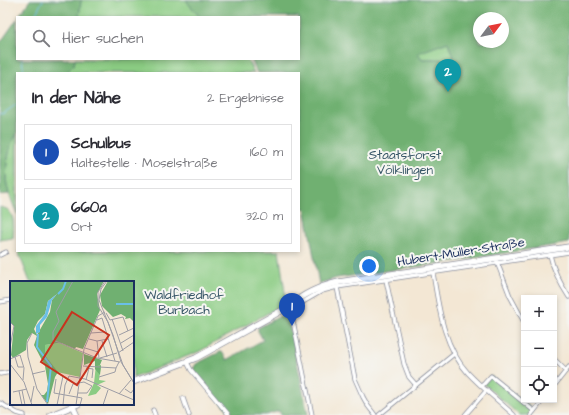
<!DOCTYPE html>
<html lang="de">
<meta charset="utf-8">
<style>
body{margin:0;font-family:"Architects Daughter",sans-serif;background:#f2f2f3;color:#2b2b33}
.controls{position:absolute;right:12px;bottom:12px;display:grid;overflow:hidden;border-radius:0px;box-shadow:0 2px 6px #0003}
.controls button{width:36px;height:36px;display:grid;place-items:center;padding:0;border:0;border-bottom:1px solid #e1e1e2;background:#fff;color:#2b2b33;font:20px sans-serif}
.compass{position:absolute;left:473px;top:12px;width:36px;height:36px;border-radius:50%;background:#fff;box-shadow:0 2px 6px #0003;rotate:58deg}
.you{position:absolute;left:369px;top:266px;width:14px;height:14px;margin:-10px;border:3px solid #fff;border-radius:50%;background:#1a73e8;box-shadow:0 0 0 6px #1a73e833}
.badge{display:grid;place-items:center;width:26px;height:26px;border-radius:50%;background:#7c3aed;color:#fff;font-size:13px;font-weight:700}
.pin{position:absolute;translate:-50% -33px;filter:drop-shadow(0 1px 2px #0008)}
.pin::after{content:'';position:absolute;top:21px;width:14px;height:12px;background:inherit;clip-path:polygon(0 0,100% 0,50% 100%)}
.list{margin:0;padding:0;list-style:none}
h2{display:flex;justify-content:space-between;align-items:center;height:52px;margin:0;padding:0 16px;font-size:17px}
h2 small{font-size:13px;font-weight:400;color:#7c7c81}
.list li{display:grid;grid-template-columns:26px 1fr auto;gap:12px;align-items:center;box-sizing:border-box;height:56px;margin:0 8px 8px;padding:0 8px;border:1px solid #e1e1e2;border-radius:0px}
.list b{display:block;font-size:15px;white-space:nowrap}
.list p{margin:0;font-size:13px;white-space:nowrap;color:#7c7c81}
.list em{font-size:13px;font-style:normal;color:#7c7c81}
.icon{flex:none;width:22px;height:22px;fill:none;stroke:currentColor;stroke-width:2;stroke-linecap:round;stroke-linejoin:round}
.map{position:relative;flex:none;width:569px;height:415px;overflow:hidden}
.search{position:absolute;background:#fff;box-shadow:0 2px 6px #0003;left:16px;top:16px;width:284px;height:44px;display:flex;align-items:center;gap:10px;box-sizing:border-box;padding:0 14px;border-radius:0px;color:#7c7c81;font-size:15px}
.panel{position:absolute;background:#fff;box-shadow:0 2px 6px #0003;left:16px;top:72px;width:284px;height:180px;border-radius:0px}
.map>svg:first-child{display:block}
</style>
<div class="map">
<svg width="569" height="415" viewBox="0 0 569 415">
<rect width="100%" height="100%" fill="#f6f6f2"/>
<filter id="ink" filterUnits="userSpaceOnUse"><feTurbulence type="fractalNoise" baseFrequency=".025" numOctaves="2"/><feDisplacementMap in="SourceGraphic" scale="8" xChannelSelector="R" yChannelSelector="G"/><feConvolveMatrix kernelMatrix="1 2 1 2 8 2 1 2 1" color-interpolation-filters="sRGB"/></filter>
<filter id="wash" filterUnits="userSpaceOnUse"><feTurbulence type="fractalNoise" baseFrequency=".012" numOctaves="4" result="noise"/><feDisplacementMap in="SourceGraphic" scale="16" xChannelSelector="R" yChannelSelector="G"/><feGaussianBlur stdDeviation="0.9" result="paint"/><feColorMatrix in="noise" values="0 0 0 0 0 0 0 0 0 0 0 0 0 0 0 0 0 1.4 0 .05"/><feComposite in="paint" operator="in"/></filter>
<g filter="url(#wash)">
<rect width="100%" height="100%" fill="#f3e7d4"/>
<g fill="#8bcc83" stroke="#537e70">
<path d="M82,0H194L210,17H79L81,1Z"/>
<path d="M448,42L455,63L444,66C440,56 432,59 422,59L417,52Z"/>
<path d="M75,59H247L254,73H66L74,65Z"/>
<path d="M17,134V214L9,194L6,180L7,163L11,143Z"/>
<path d="M0,207C2,208 5,208 7,209C15,215 14,229 13,238L0,240Z"/>
<path d="M18,251H279L286,299L284,304L200,351L133,378V282H30Z"/>
<path d="M491,376L532,409L529,415H519L484,384Z"/>
</g>
<g fill="#70b071" stroke="#467068" fill-rule="evenodd">
<path d="M30,0H82L81,1L79,17H18Z"/>
<path d="M186,0H569V243L442,263L337,278L324,282L319,284L305,208L299,210V73H257L251,59H299V17H200L191,7ZM479,18H503V42H479ZM448,42L455,63L444,66L441,59H422L418,53Z"/>
<path d="M17,19V59H75L74,65L66,73H17V134L11,144L7,163L6,180L9,194L0,195V43Z"/>
<path d="M285,314L287,315L288,319L295,349L294,350V352H295L308,415H281L279,411L266,415H232L193,369L196,364L220,352H222L227,360L263,340L258,331V328L282,315Z"/>
</g>
<g fill="none" stroke-linecap="round" stroke-linejoin="round">
<g stroke="#6abfe7" stroke-width="1">
<path d="M34,17L43,0"/>
<path d="M22,59L24,73"/>
<path d="M0,114L4,113L17,104"/>
</g>
</g>
</g>
<g filter="url(#ink)">
<g fill="none" stroke-linecap="round" stroke-linejoin="round">
<g stroke="#878b99" stroke-width="5">
<g id="minor">
<path d="M0,255L6,252"/>
<path d="M550,255C553,269 561,285 569,297"/>
<path d="M497,262L510,296L524,322"/>
<path d="M433,273C439,308 443,346 468,373C482,388 499,401 514,415"/>
<path d="M386,280L404,364L409,377L416,385"/>
<path d="M337,287L355,379L363,397L368,406L375,415"/>
<path d="M0,302L11,300"/>
<path d="M554,359L566,371"/>
<path d="M187,362L191,370L229,415"/>
<path d="M0,374L11,372"/>
<path d="M482,386L491,376L534,411"/>
<path d="M554,386L569,367"/>
<path d="M183,398L189,415"/>
<path d="M0,403L17,413L24,415"/>
<path d="M153,410L155,415"/>
<path d="M312,415L290,306H296L322,291L337,287L569,252"/>
<path d="M379,415L454,354"/>
<path d="M465,415L487,390"/>
<path d="M531,415L543,400"/>
</g>
</g>
<g stroke="#878b99" stroke-width="6">
<path id="tertiary" d="M73,406L77,415"/>
</g>
<g stroke="#878b99" stroke-width="7">
<g id="secondary">
<path d="M133,382L196,358L290,306C303,294 322,286 339,282L569,247"/>
<path d="M51,415L78,404"/>
</g>
</g>
<use href="#minor" stroke="#fff" stroke-width="3.5"/>
<use href="#tertiary" stroke="#fff" stroke-width="4.5"/>
<use href="#secondary" stroke="#fff" stroke-width="5.5"/>
</g>
</g>
<g text-anchor="middle" dominant-baseline="central" stroke-width="4" stroke-linejoin="round" paint-order="stroke">
<g font-size="13" fill="#375667" stroke="#f6f6f2">
<text x="405" y="155">Staatsforst<tspan x="405" dy="15">Völklingen</tspan></text>
<text x="184" y="295">Waldfriedhof<tspan x="184" dy="15">Burbach</tspan></text>
</g>
<g font-size="13" fill="#1b2f5e" stroke="#f6f6f2">
<text transform="translate(461 252) rotate(-9)">Hubert-Müller-Straße</text>
</g>
</g>
<g transform="translate(10 281)">
<rect width="124" height="124" fill="#f3e7d4"/>
<path d="M50,62L73,72L70,96L47,91L35,74V64ZM86,84H91L89,99L96,100L87,104L91,107L86,113L78,115L84,102Z" fill="#8bcc83"/>
<path d="M0,0H94L87,13L90,29L73,68L66,66L65,68L51,62L35,64V74L48,91L45,96L38,123L31,114H34L37,110L38,103L35,85L24,64L27,55L22,52L17,59L16,69L3,77L1,74L4,45L0,41ZM47,13L42,19L40,31L27,54L24,48L28,40L35,33L38,20ZM98,0H124L123,40L120,37L115,38L116,36L111,33L103,36L92,25L90,14ZM74,73L92,79L90,84H87L91,85L90,94L85,88V80L74,84Z" fill="#70b071" fill-rule="evenodd"/>
<path d="M47,13L42,19L37,36L30,44V51L26,53V45L35,33L38,20Z" fill="#6abfe7"/>
<path fill="none" stroke="#6abfe7" stroke-width="2" d="M48,13L53,8L56,0M106,23H124M28,53L27,66L41,85L37,121"/>
<path fill="none" stroke="#9d9da5" stroke-width="1" d="M63,0L46,31L49,40L43,51V59L87,77L110,81M95,0L88,11V25L98,41L113,84L124,102M97,0L91,8L89,19L103,54M96,32L100,39L113,36L118,50M102,38L113,70M87,39L92,37L105,80M0,41L4,45L0,66M22,52L17,62L18,76L27,108L38,124M81,52L95,51M103,54L111,81L124,102M109,54L124,47M79,58L87,60L98,58M87,60L89,77M92,60L97,76M111,62L124,54M75,67L88,71M108,72L124,61M5,76L8,86H13M90,77L107,72M0,78L10,74L14,87L13,99M0,83L14,101L22,124M73,85L106,87L109,81M76,87L83,88L82,97M22,93L35,90M89,96L105,91L106,87M46,98L44,112L72,117L70,124M76,99L79,87M115,108L121,112L124,108M12,109L15,124M9,110L12,124M3,111L17,108M59,113L63,103L74,101L82,105L77,112H68M109,113L121,99M21,121L24,105M47,124L53,95M53,124L55,104L59,95L75,98L124,119M66,124L74,68L88,35L95,31M93,124L98,109"/>
<path fill="#c8321e" fill-opacity="0.15" stroke="#c8321e" stroke-width="2" d="M62,31L99,54L67,104L31,81Z"/>
<rect width="124" height="124" fill="none" stroke="#1b2f5e" stroke-width="2"/>
</g>
</svg>
<div class="controls">
<button>+</button>
<button>−</button>
<button><svg class="icon" aria-label="locate" viewBox="0 0 24 24"><circle cx="12" cy="12" r="6"/><path d="M12 2v4M12 18v4M2 12h4M18 12h4"/></svg></button>
</div>
<svg class="compass" viewBox="-18 -18 36 36"><path d="M0-13l5 13h-10z" fill="#e53935"/><path d="M0 13l5-13h-10z" fill="#7c7c81"/></svg>
<div class="you"></div>
<div class="pin badge" style="left:292px;top:326px;background:#1a4fb4">1</div>
<div class="pin badge" style="left:448px;top:92px;background:#0f9aa8">2</div>
<div class="search"><svg class="icon" aria-label="search" viewBox="0 0 24 24"><circle cx="10" cy="10" r="6"/><path d="M15 15l6 6"/></svg>Hier suchen</div>
<section class="panel">
<h2>In der Nähe<small>2 Ergebnisse</small></h2>
<ul class="list">
<li><span class="badge" style="background:#1a4fb4">1</span><div><b>Schulbus</b><p>Haltestelle · Moselstraße</p></div><em>160 m</em></li>
<li><span class="badge" style="background:#0f9aa8">2</span><div><b>660a</b><p>Ort</p></div><em>320 m</em></li>
</ul>
</section>
</div>
